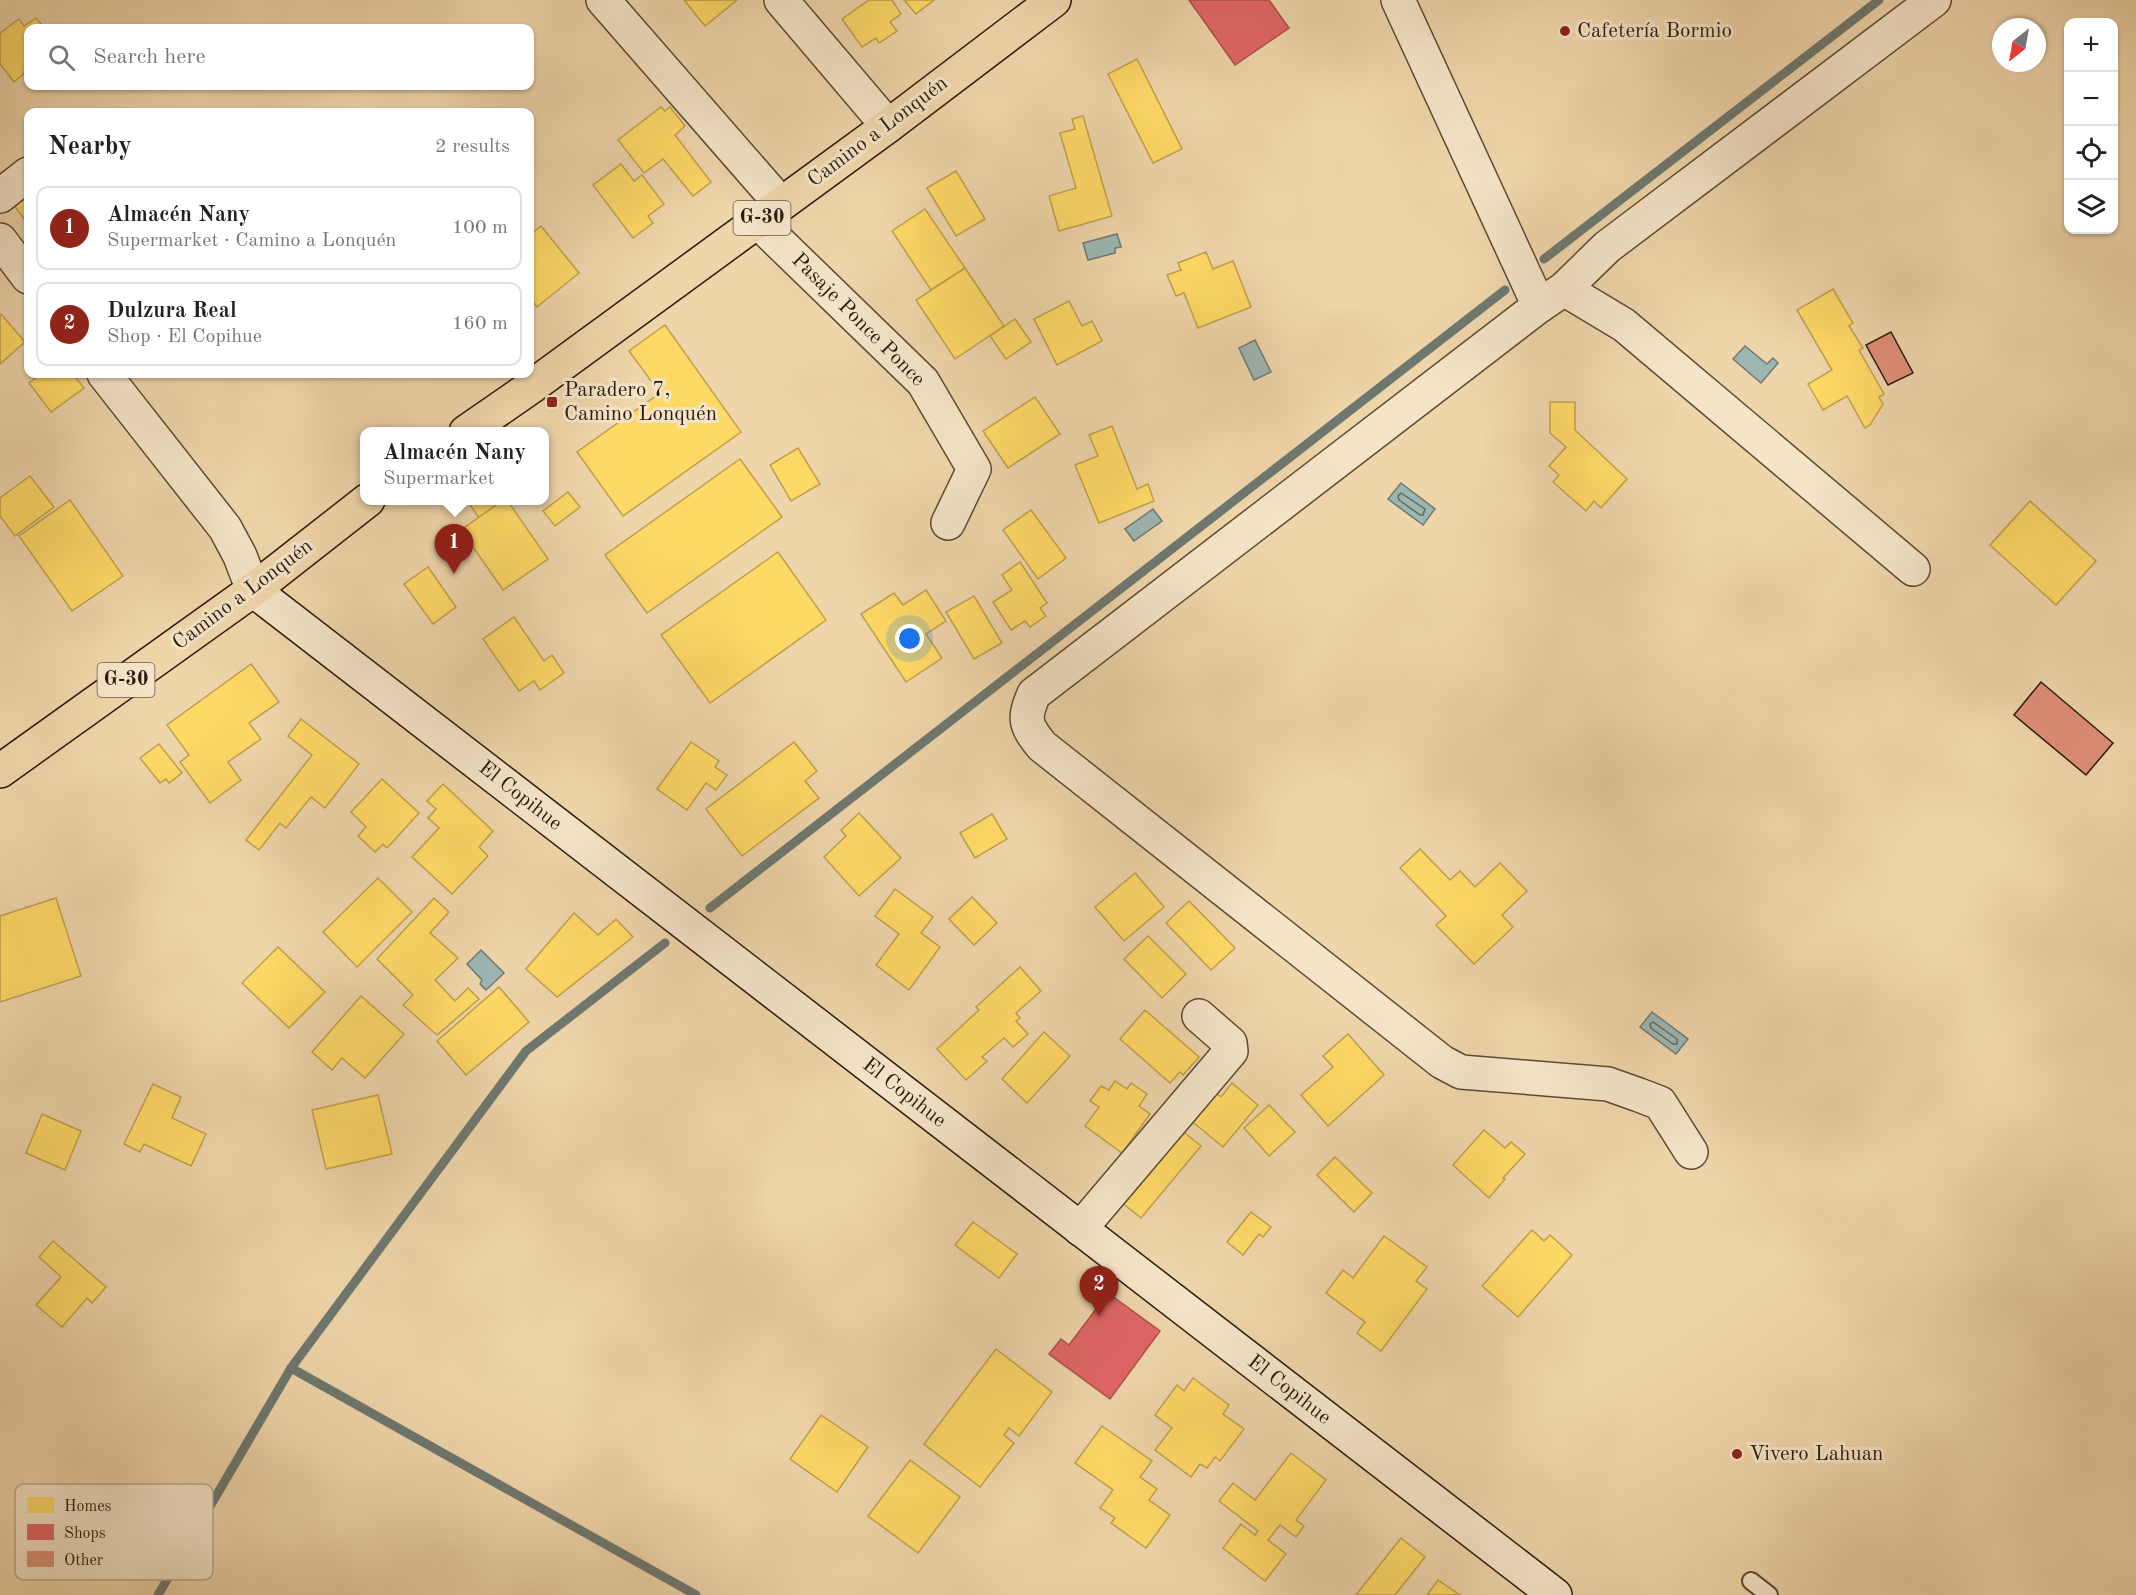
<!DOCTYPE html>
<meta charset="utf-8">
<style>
body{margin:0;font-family:"Old Standard TT",serif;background:#f2f2f2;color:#222}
.controls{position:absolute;right:18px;top:18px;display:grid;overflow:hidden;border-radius:12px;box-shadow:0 2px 4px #0004}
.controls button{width:54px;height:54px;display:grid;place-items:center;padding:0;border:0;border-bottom:2px solid #e0e0e0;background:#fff;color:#222;font:30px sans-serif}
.compass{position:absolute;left:1992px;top:18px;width:54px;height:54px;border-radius:50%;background:#fff;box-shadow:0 2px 4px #0004;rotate:211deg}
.you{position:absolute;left:910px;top:639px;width:21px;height:21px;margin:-15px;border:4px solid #fff;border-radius:50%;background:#1a73e8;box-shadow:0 0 0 9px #1a73e833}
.badge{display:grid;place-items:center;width:39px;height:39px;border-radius:50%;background:#8f2418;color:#fff;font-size:20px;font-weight:700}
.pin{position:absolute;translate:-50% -50px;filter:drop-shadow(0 2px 3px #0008)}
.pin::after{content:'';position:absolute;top:32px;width:21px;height:18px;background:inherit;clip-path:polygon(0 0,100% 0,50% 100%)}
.popup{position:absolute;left:360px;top:427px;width:189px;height:78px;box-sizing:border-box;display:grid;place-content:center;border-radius:12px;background:#fff;filter:drop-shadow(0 2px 4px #0005);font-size:20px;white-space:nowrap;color:#767676}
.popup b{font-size:22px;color:#222}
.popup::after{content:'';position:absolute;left:50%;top:100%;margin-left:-12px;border:12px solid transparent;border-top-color:#fff}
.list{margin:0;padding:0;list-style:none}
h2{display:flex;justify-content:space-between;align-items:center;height:78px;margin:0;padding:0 24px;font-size:26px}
h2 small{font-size:20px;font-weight:400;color:#767676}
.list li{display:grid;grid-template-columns:39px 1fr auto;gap:18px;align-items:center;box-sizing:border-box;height:84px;margin:0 12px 12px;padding:0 12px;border:2px solid #e0e0e0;border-radius:12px}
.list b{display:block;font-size:22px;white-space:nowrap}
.list p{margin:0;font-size:20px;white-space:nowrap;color:#767676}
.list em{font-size:20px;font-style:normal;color:#767676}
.icon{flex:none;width:33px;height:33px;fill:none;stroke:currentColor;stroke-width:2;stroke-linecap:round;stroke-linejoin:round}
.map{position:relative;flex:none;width:2136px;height:1595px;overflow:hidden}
.search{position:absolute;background:#fff;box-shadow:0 2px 4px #0004;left:24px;top:24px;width:510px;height:66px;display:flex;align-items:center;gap:15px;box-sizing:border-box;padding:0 21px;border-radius:12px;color:#767676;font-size:22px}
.panel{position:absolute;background:#fff;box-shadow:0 2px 4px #0004;left:24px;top:108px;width:510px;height:270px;border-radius:12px}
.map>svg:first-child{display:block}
</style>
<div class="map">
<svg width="2136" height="1595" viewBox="0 0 2136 1595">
<rect width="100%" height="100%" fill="#efd5aa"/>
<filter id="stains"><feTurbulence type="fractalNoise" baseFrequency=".00333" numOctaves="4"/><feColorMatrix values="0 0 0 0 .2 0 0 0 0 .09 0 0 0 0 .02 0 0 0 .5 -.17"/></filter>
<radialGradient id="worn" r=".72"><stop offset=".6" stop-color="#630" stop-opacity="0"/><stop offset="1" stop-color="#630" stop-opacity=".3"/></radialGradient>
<g fill="#9cb6b2" stroke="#6e7870" stroke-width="1.5">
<path d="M1117,234L1121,247L1115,248V253L1088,260L1083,243Z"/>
<path d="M1255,340L1271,372L1254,380L1239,348Z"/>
<path d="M1745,346L1767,364L1773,358L1778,363L1761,383L1733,359Z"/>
<path d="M1401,483L1435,509L1423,525L1388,499Z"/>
<path d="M1153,509L1162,521L1134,541L1125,529Z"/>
<path d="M481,950L504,973L486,990L480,984L482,980L467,964Z"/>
<path d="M1652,1012L1688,1039L1676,1054L1640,1027Z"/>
</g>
<g fill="#ffd966" stroke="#bea04b" stroke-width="1.5">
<path d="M684,0H737L705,26Z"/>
<path d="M869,0H892L901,14L890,22L897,31L879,43L876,38L862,47L842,19Z"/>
<path d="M904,0H934L916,14Z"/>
<path d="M36,18L45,28H28V70L14,82L0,64V33L19,19L24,26Z"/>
<path d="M1137,59L1182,149L1153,163L1108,74Z"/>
<path d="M661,107L665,111L670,107L685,126L675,135L711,182L693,196L663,159L644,173L618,140Z"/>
<path d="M1083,116L1112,216L1059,231L1049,196L1076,188L1060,133L1075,129L1072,119Z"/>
<path d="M621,164L634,181L642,175L664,204L648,216L653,223L633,238L593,185Z"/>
<path d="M956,171L985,219L956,236L927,188Z"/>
<path d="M28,182V222L27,223L8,197Z"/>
<path d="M925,209L965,268L931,290L892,231Z"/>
<path d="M541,226L579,273L537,307L530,298V235Z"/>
<path d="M1206,252L1213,269L1233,261L1251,307L1198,328L1184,293L1176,296L1167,275L1181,270L1178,263Z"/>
<path d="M965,268L1004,326L955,359L916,300Z"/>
<path d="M1833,289L1853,323L1849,326L1863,348L1859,350L1884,394L1879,397L1883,404L1870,425L1865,428L1847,396L1823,410L1808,384L1832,370L1797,310Z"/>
<path d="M1069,301L1082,326L1092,321L1102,341L1057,365L1034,319Z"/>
<path d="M1,314L25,342L0,364V315Z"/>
<path d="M1015,319L1031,342L1006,359L990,336Z"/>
<path d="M665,325L741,432L623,516L577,452L660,393L629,351Z"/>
<path d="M41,374H73L84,388L51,412L29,383Z"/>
<path d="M1035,397L1060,434L1008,468L983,431Z"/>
<path d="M1550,402H1575V430L1627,479L1601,508L1594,501L1586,511L1553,482L1559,475L1549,466L1566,447L1550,433Z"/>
<path d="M1112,426L1137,489L1148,484L1154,501L1099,523L1075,465L1098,456L1089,435Z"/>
<path d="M798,448L820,484L791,501L770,465Z"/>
<path d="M740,459L782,517L647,613L605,555Z"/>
<path d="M30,476L54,507L15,536L0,516V498Z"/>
<path d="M568,492L580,507L555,526L543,511Z"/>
<path d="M70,500L123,576L72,611L19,536Z"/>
<path d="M467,500H503L479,518Z"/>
<path d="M503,500H507L548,559L503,590L461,530Z"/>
<path d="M2030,501L2096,561L2056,605L1990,545Z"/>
<path d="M1031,510L1066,558L1038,579L1003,530Z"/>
<path d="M778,552L826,620L710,703L661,635Z"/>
<path d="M1020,562L1047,603L1040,608L1046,616L1030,627L1025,621L1011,630L993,602L1012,590L1002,575Z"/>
<path d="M428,567L456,607L433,624L404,584Z"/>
<path d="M926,590L946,621L926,634L942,658L906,682L861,614L894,593L903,605Z"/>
<path d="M974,596L1002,643L974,659L946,612Z"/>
<path d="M514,617L544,661L552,655L564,673L540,690L534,681L519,691L483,639Z"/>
<path d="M251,664L279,702L249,723L261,739L228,762L241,780L210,803L180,762L189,755L167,725Z"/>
<path d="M301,719L359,764L325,808L311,797L286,828L280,823L259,850L246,840L312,755L288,736Z"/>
<path d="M691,742L719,761L715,767L727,775L716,790L706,783L687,810L657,789Z"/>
<path d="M794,742L817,771L805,781L819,798L742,856L706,809Z"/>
<path d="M159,744L182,773L169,783L166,779L160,783L140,758Z"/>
<path d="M382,779L419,813L387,848L383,844L375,852L358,836L366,827L351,812Z"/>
<path d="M443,784L493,831L479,847L488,856L452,894L412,857L439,828L428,818L436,809L427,801Z"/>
<path d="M859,813L901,858L859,896L824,857L846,836L841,830Z"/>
<path d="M992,814L1007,839L975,858L960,833Z"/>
<path d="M1420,849L1450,880L1460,871L1475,887L1500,863L1527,891L1502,915L1513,927L1474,964L1436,925L1446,916L1400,868Z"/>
<path d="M1135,873L1164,907L1124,941L1095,907Z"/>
<path d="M378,878L412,912L357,967L323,932Z"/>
<path d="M895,889L933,917L921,933L940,947L909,990L876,965L899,934L875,916Z"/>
<path d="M972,897L997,923L974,945L949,919Z"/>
<path d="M56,898L81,976L0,1002V916Z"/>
<path d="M434,898L449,912L430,933L458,958L435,980L455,1001L468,988L479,999L437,1035L403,1005L413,995L377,959Z"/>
<path d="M1189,901L1235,948L1211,970L1166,923Z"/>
<path d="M574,913L598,935L616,919L633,937L557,997L526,969Z"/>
<path d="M1148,936L1186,974L1162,998L1124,959Z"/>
<path d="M278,947L325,992L289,1028L242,983Z"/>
<path d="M1020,967L1041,991L1016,1013L1020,1018L1016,1021L1028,1034L1013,1047L1004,1038L982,1057L987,1061L966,1080L937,1049L979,1010L976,1007Z"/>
<path d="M499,987L529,1022L466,1075L437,1041Z"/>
<path d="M361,996L404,1034L365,1078L342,1058L332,1070L312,1052Z"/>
<path d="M1145,1010L1199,1057L1183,1075L1180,1072L1170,1083L1120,1039Z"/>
<path d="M1044,1032L1070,1056L1027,1103L1002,1079Z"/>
<path d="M1348,1034L1384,1075L1328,1126L1301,1095L1333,1067L1323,1056Z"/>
<path d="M1115,1081L1127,1089L1131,1083L1147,1094L1139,1106L1150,1114L1122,1153L1085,1126L1099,1107L1090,1101L1101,1086L1109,1090Z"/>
<path d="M1232,1083L1258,1105L1223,1147L1189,1119L1213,1090L1221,1097Z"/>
<path d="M153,1084L181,1097L172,1118L206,1134L191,1166L144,1144L140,1152L124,1144Z"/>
<path d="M378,1095L392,1154L326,1169L312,1110Z"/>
<path d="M1269,1105L1295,1132L1269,1156L1244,1128Z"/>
<path d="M42,1114L81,1131L65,1170L26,1153Z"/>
<path d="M1175,1125L1201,1146L1141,1218L1115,1197Z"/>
<path d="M1484,1130L1505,1148L1511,1142L1525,1154L1503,1178L1505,1179L1489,1198L1453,1165Z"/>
<path d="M1335,1157L1372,1193L1354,1212L1317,1175Z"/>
<path d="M1251,1212L1271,1227L1263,1237L1259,1234L1243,1255L1227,1242Z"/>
<path d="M973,1222L1017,1254L999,1278L955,1245Z"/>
<path d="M1532,1230L1544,1241L1550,1235L1572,1255L1518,1317L1482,1286Z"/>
<path d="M1384,1236L1427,1267L1416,1281L1427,1289L1381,1351L1357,1333L1365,1322L1326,1293L1343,1270L1353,1278Z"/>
<path d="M53,1241L106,1287L92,1303L87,1298L62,1327L36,1305L61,1277L39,1257Z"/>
<path d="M996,1349L1052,1392L1019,1436L1009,1428L1004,1435L1014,1443L980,1487L924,1444Z"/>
<path d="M1193,1378L1229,1405L1223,1414L1244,1429L1220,1461L1215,1457L1207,1468L1200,1464L1191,1477L1155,1450L1172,1428L1155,1415L1177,1385L1184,1391Z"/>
<path d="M821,1415L868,1447L837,1492L790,1459Z"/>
<path d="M1102,1426L1152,1461L1140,1477L1157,1489L1149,1500L1170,1515L1146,1548L1111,1523L1115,1518L1100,1508L1113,1490L1075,1463Z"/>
<path d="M1291,1453L1326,1480L1296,1520L1304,1526L1296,1537L1280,1525L1268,1540L1286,1554L1265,1581L1223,1548L1241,1524L1255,1535L1258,1531L1219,1501L1233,1483L1255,1500Z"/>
<path d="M910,1460L960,1497L918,1553L868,1516Z"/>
<path d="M1401,1538L1425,1557L1395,1595H1356Z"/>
<path d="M1438,1580L1460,1595H1427Z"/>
</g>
<g fill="#e06666" stroke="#a9504b" stroke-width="1.5">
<path d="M1189,0H1269L1289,28L1235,65Z"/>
<path d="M1108,1293L1160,1331L1110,1399L1049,1354L1061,1339L1069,1345Z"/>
</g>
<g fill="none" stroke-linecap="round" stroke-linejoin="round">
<g stroke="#62685f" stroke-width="1.5">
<path d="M1401,493L1425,509L1423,515H1420L1399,500L1398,496Z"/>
<path d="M1653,1022L1677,1039V1044H1673L1651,1028L1650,1024Z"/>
</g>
<g stroke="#6e7870" stroke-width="9">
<path d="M1544,259L1879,0"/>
<path d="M710,908L1505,290"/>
<path d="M291,1368L696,1595"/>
<path d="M158,1595L291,1368L526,1051L665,943"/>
</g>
</g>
<g fill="#df8f78" stroke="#281b0c" stroke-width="1.5">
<path d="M1891,332L1913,373L1888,385L1866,345Z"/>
<path d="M2041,682L2113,743L2086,775L2014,715Z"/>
</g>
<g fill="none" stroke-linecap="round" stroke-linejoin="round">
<g stroke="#5a4a34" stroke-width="20">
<path id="lane" d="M1751,1581L1769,1595"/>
</g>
<g stroke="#5a4a34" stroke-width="36">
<g id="street">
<path d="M603,0L781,204"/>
<path d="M781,0L888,126"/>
<path d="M1398,0L1539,306"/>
<path d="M0,196L28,174"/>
<path d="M757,221L923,382L974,469L948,523"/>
<path d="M0,240L28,277"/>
<path d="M1564,289L1624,325L1913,569"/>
<path d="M104,374L225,528L240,556L253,590"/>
<path d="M1691,1152L1660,1103L1639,1095L1608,1084L1461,1072L1442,1062L1042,746C1025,725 1023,719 1034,694L1539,306L1564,289L1607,247L1934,0"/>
<path d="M1080,1229L1231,1051L1230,1043L1199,1016"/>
</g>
</g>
<g stroke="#281b0c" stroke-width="36">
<path id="secondary" d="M253,590L1555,1595"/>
</g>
<g stroke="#281b0c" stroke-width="36">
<g id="primary">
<path d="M466,432L531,387L888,126L1054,0"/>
<path d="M0,771L253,590L368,500"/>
</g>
</g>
<use href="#lane" stroke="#f5e4c8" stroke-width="16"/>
<use href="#street" stroke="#f5e4c8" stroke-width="33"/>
<use href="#secondary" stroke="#f5e4c8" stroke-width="33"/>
<use href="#primary" stroke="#efd5aa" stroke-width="33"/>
</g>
<g fill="#8f2418" stroke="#f5e4c8" stroke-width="2">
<circle cx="1565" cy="31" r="6"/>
<rect x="546" y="396" width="12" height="12" rx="3"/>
<circle cx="1737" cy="1454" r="6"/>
</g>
<g text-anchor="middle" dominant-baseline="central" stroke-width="6" stroke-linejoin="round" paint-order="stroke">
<g fill="#f5e4c8" stroke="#665744" stroke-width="1.5">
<rect x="733.5" y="201" width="57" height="34" rx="4.5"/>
<rect x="97.5" y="663" width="57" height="34" rx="4.5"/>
</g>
<g font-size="20" font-weight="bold" fill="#281b0c">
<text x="762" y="218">G-30</text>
<text x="126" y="680">G-30</text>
</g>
<g font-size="21" fill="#281b0c" stroke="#f5e4c8" text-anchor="start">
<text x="1577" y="31">Cafetería Bormio</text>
<text x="564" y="390">Paradero 7,<tspan x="564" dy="24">Camino Lonquén</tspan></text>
<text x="1749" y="1454">Vivero Lahuan</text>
</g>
<g font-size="21" fill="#281b0c" stroke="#f5e4c8">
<text transform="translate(878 132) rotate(-37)">Camino a Lonquén</text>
<text transform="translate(858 320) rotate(45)">Pasaje Ponce Ponce</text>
<text transform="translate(243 595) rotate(-37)">Camino a Lonquén</text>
<text transform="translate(520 796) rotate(38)">El Copihue</text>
<text transform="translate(904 1093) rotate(38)">El Copihue</text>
<text transform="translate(1289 1390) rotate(38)">El Copihue</text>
</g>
</g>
<rect x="15" y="1484" width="198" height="96" rx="9" fill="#f5e4c8" stroke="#b8a890" stroke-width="1.5"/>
<rect x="27" y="1497" width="27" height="16" fill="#ffd966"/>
<rect x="27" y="1524" width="27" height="16" fill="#e06666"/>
<rect x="27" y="1551" width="27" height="16" fill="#df8f78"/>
<g font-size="16" fill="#281b0c">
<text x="64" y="1511">Homes</text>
<text x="64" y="1538">Shops</text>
<text x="64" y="1565">Other</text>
</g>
<rect width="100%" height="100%" filter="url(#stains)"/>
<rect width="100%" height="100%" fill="url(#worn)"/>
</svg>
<div class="controls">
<button>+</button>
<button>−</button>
<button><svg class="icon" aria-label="locate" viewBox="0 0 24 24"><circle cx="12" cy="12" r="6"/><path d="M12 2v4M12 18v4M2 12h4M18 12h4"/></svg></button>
<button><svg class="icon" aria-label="layers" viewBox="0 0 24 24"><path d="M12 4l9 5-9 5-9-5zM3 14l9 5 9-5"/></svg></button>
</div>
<svg class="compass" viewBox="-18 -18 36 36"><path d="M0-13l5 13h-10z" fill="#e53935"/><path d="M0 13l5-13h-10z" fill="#767676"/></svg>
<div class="you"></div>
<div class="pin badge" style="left:454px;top:574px">1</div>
<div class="popup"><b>Almacén Nany</b>Supermarket</div>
<div class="pin badge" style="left:1099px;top:1316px">2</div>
<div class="search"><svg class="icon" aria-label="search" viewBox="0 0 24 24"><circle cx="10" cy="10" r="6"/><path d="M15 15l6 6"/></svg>Search here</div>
<section class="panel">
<h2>Nearby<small>2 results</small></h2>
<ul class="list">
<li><span class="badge">1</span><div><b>Almacén Nany</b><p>Supermarket · Camino a Lonquén</p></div><em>100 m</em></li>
<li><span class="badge">2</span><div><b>Dulzura Real</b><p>Shop · El Copihue</p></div><em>160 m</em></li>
</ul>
</section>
</div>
